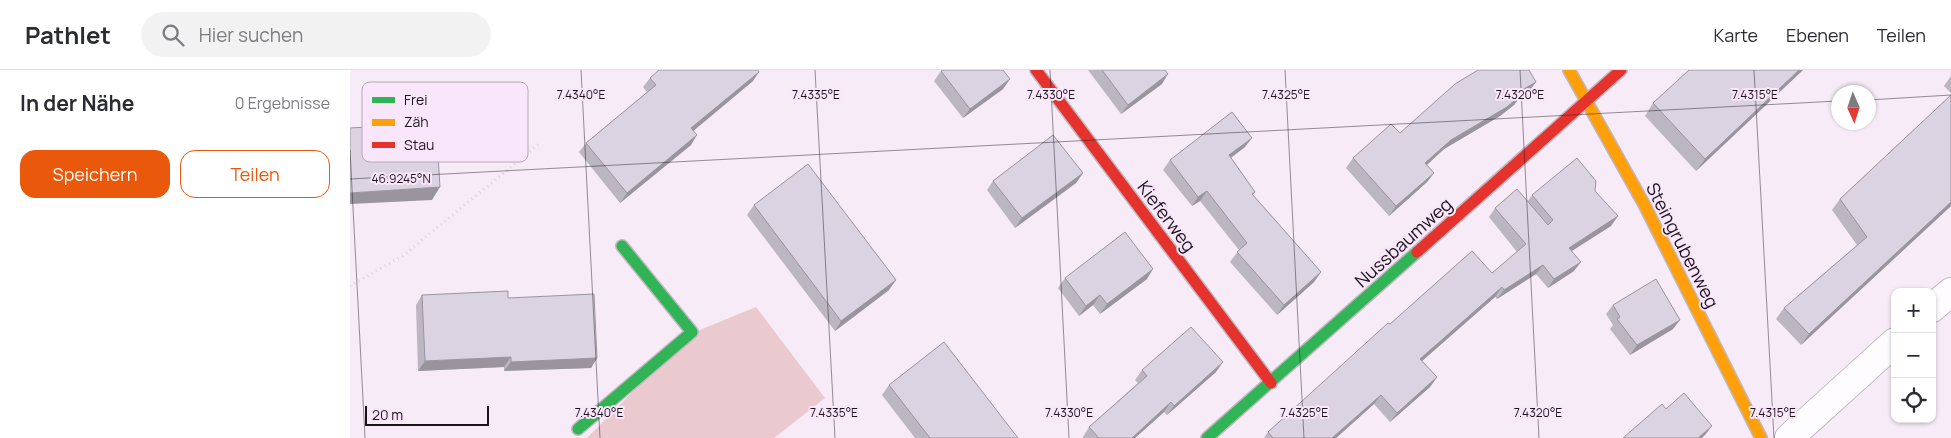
<!DOCTYPE html>
<html lang="de">
<meta charset="utf-8">
<style>
body{margin:0;font-family:Manrope,sans-serif;background:#f2f2f3;color:#2b2b33}
.controls{position:absolute;right:15px;bottom:15px;display:grid;overflow:hidden;border-radius:10px;box-shadow:0 1px 4px #0004}
.controls button{width:45px;height:45px;display:grid;place-items:center;padding:0;border:0;border-bottom:1px solid #e1e1e2;background:#fff;color:#2b2b33;font:25px sans-serif}
.compass{position:absolute;left:1481px;top:15px;width:45px;height:45px;border-radius:50%;background:#fff;box-shadow:0 1px 4px #0004;rotate:177deg}
.scale{position:absolute;left:15px;bottom:12px;width:124px;box-sizing:border-box;padding-left:5px;border:2px solid #1a131a;border-top:0;font-size:14px;line-height:18px;white-space:nowrap;color:#1a131a;-webkit-text-stroke:4px #fae6fb;paint-order:stroke}
.list{margin:0;padding:0;list-style:none}
h2{display:flex;justify-content:space-between;align-items:center;height:65px;margin:0;padding:0 20px;font-size:21px}
h2 small{font-size:16px;font-weight:400;color:#7c7c81}
.actions{display:flex;gap:10px;padding:15px 20px}
.actions a{flex:1;padding:11px 0;border:1px solid #ea580c;border-radius:15px;text-align:center;font-size:18px;color:#ea580c}
.actions .main{background:#ea580c;color:#fff}
.icon{flex:none;width:28px;height:28px;fill:none;stroke:currentColor;stroke-width:2;stroke-linecap:round;stroke-linejoin:round}
.map{position:relative;flex:none;width:1601px;height:368px;overflow:hidden}
header{display:flex;align-items:center;gap:30px;box-sizing:border-box;height:70px;padding:0 25px;background:#fff;border-bottom:1px solid #e1e1e2}
header strong{font-size:24px}
nav{display:flex;gap:28px;margin-inline-start:auto;font-size:18px}
.search{width:350px;height:45px;background:#f2f2f3;display:flex;align-items:center;gap:12px;box-sizing:border-box;padding:0 18px;border-radius:28px;color:#7c7c81;font-size:19px}
main{display:flex}
aside{flex:1;background:#fff}
.map>svg:first-child{display:block}
</style>
<header>
<strong>Pathlet</strong>
<div class="search"><svg class="icon" aria-label="search" viewBox="0 0 24 24"><circle cx="10" cy="10" r="6"/><path d="M15 15l6 6"/></svg>Hier suchen</div>
<nav><a>Karte</a><a>Ebenen</a><a>Teilen</a></nav>
</header>
<main>
<aside>
<h2>In der Nähe<small>0 Ergebnisse</small></h2>
<ul class="list">
</ul>
<div class="actions"><a class="main">Speichern</a><a>Teilen</a></div>
</aside>
<div class="map">
<svg width="1601" height="368" viewBox="0 0 1601 368">
<rect width="100%" height="100%" fill="#f6ebf6"/>
<path fill="#eac9cf" d="M406,237L475,328L424,368H237L340,264Z"/>
<g fill="none" stroke-linecap="round" stroke-linejoin="round">
<g stroke="#bfb7c0" stroke-width="30">
<g id="street">
<path d="M1582,238L1601,222"/>
<path d="M1439,368L1545,272"/>
</g>
</g>
<g stroke="#bfb7c0" stroke-width="14">
<g id="fast">
<path d="M228,359L342,262L272,176"/>
<path d="M857,368L1067,182"/>
</g>
</g>
<g stroke="#bfb7c0" stroke-width="14">
<path id="slow" d="M1219,0L1295,136L1411,368"/>
</g>
<g stroke="#bfb7c0" stroke-width="14">
<g id="jam">
<path d="M686,0L921,313"/>
<path d="M1067,182L1271,0"/>
</g>
</g>
<path stroke="#d5d2d5" stroke-width="3" stroke-dasharray="1 4" stroke-linecap="butt" d="M0,216L54,185L190,73"/>
<use href="#street" stroke="#fefcfe" stroke-width="28"/>
<use href="#fast" stroke="#30b455" stroke-width="11"/>
<use href="#slow" stroke="#ff9f0a" stroke-width="11"/>
<use href="#jam" stroke="#e5322d" stroke-width="11"/>
</g>
<g fill="#bcb5c2">
<path d="M738,0H815L812,14L771,44Z"/>
<path d="M1339,0H1453L1346,101L1295,46L1303,33Z"/>
<path d="M591,1L660,9L653,19L613,48L584,11Z"/>
<path d="M1601,6V23L1594,16Z"/>
<path d="M300,8L403,11L343,60L341,75L270,133L229,82L236,73L297,22L293,17Z"/>
<path d="M1186,12L1179,21L1169,28L1164,35L1150,46L1094,79L1077,95L1084,103L1077,112L1039,146L996,98L1003,88Z"/>
<path d="M1601,25V136L1451,275L1426,249L1434,238L1507,175L1482,140L1490,129Z"/>
<path d="M895,77L881,88L905,122L903,125L971,202L964,212L927,245L880,192L889,180L850,131L842,136L813,100L820,90Z"/>
<path d="M733,103L726,113L665,158L637,120L643,111Z"/>
<path d="M1245,121L1261,156L1222,181L1224,201L1198,218L1186,204L1147,229L1145,227L1072,291L1087,307L1080,317L1040,352L1024,334L986,368H914L918,362L1040,254L1142,203L1167,182L1139,147L1145,138L1178,131L1182,125Z"/>
<path d="M404,135L539,220L485,261L397,145Z"/>
<path d="M715,208L797,209L750,244L743,235L729,246L708,218Z"/>
<path d="M72,225L158,228L247,288L241,298L154,301V297L68,301L66,235Z"/>
<path d="M1263,235L1323,259L1280,285L1260,259L1263,255L1256,244Z"/>
<path d="M792,300L866,302L817,345L814,342L785,368H733V367L739,357L788,313L785,310Z"/>
<path d="M539,315L668,368H565L532,325Z"/>
</g>
<g fill="#99949e">
<path d="M1449,0H1453L1346,101L1355,89Z"/>
<path d="M409,2L403,11L335,68L341,58Z"/>
<path d="M818,4L812,14L771,44L778,35Z"/>
<path d="M660,9L653,19L613,48L620,39Z"/>
<path d="M1186,12L1179,21L1169,28L1164,35L1150,46L1094,79L1068,103L1075,93L1101,70L1172,20Z"/>
<path d="M347,65L341,75L270,133L277,123Z"/>
<path d="M902,68L895,77L872,94L879,85Z"/>
<path d="M733,103L726,113L665,158L672,148Z"/>
<path d="M1084,103L1077,112L1039,146L1046,136Z"/>
<path d="M90,117L82,130L0,134V123Z"/>
<path d="M857,121L850,131L842,136L848,127Z"/>
<path d="M1601,132V136L1451,275L1459,264Z"/>
<path d="M1268,146L1261,156L1212,187L1219,178Z"/>
<path d="M1231,192L1224,201L1198,218L1204,209Z"/>
<path d="M1193,195L1186,204L1147,229L1154,220Z"/>
<path d="M803,199L797,209L750,244L757,234Z"/>
<path d="M971,202L964,212L927,245L934,235Z"/>
<path d="M546,210L539,220L485,261L491,251Z"/>
<path d="M1152,217L1145,227L1064,298L1070,289Z"/>
<path d="M750,225L743,235L729,246L736,236Z"/>
<path d="M1330,250L1323,259L1280,285L1287,275Z"/>
<path d="M161,287L154,297L68,301L75,291Z"/>
<path d="M247,288L241,298L154,301L161,292Z"/>
<path d="M873,292L866,302L817,345L824,336Z"/>
<path d="M1087,307L1080,317L1040,352L1047,343Z"/>
<path d="M1031,325L1024,334L986,368H982Z"/>
<path d="M821,332L814,342L785,368H782Z"/>
<path d="M1362,356L1355,365L1352,368H1348Z"/>
</g>
<g fill="#dbd3e2" stroke="#99949e">
<path d="M309,0H408L409,2L341,58L347,65L277,123L236,73L306,15L300,8Z"/>
<path d="M593,0H653L660,9L620,39L591,1Z"/>
<path d="M752,0H815L818,4L778,35Z"/>
<path d="M1128,0H1179L1186,12L1172,20L1170,26L1157,37L1101,70L1075,93L1084,103L1046,136L1003,88L1041,54L1050,63L1105,14Z"/>
<path d="M1339,0H1449L1355,89L1303,33Z"/>
<path d="M1601,25V132L1459,264L1434,238L1517,167L1490,129Z"/>
<path d="M882,42L902,68L879,85L905,122L902,124L971,202L934,235L887,182L897,173L857,121L848,127L820,90Z"/>
<path d="M86,53L90,117L0,123V58Z"/>
<path d="M703,65L733,103L672,148L643,111Z"/>
<path d="M1227,88L1246,111L1245,121L1268,146L1219,178L1231,192L1204,209L1193,195L1154,220L1152,217L1070,289L1087,307L1047,343L1031,325L982,368H923L918,362L1038,253L1040,254L1122,181L1142,203L1176,174L1145,138L1167,119L1198,155L1203,150L1182,125Z"/>
<path d="M458,94L546,210L491,251L404,135Z"/>
<path d="M775,162L803,199L757,234L750,225L736,236L715,208Z"/>
<path d="M1306,209L1330,250L1287,275L1267,249L1270,247L1263,235Z"/>
<path d="M158,221V228L244,224L247,288L161,292V287L75,291L72,225Z"/>
<path d="M841,257L873,292L824,336L821,332L782,368H749L739,357L797,306L792,300Z"/>
<path d="M594,272L668,368H580L539,315Z"/>
<path d="M1334,323L1362,356L1348,368H1273L1312,334L1316,339Z"/>
</g>
<path fill="none" stroke="#1a131a" stroke-width="1" stroke-opacity="0.45" d="M231,0L250,368M465,0L485,368M700,0L719,368M935,0L954,368M1170,0L1189,368M1404,0L1424,368M1518,30L1601,25M0,80L15,368M0,109L1488,31"/>
<g text-anchor="middle" dominant-baseline="central" stroke-width="4" stroke-linejoin="round" paint-order="stroke">
<g font-size="18" fill="#1a131a" stroke="#fae6fb">
<text transform="translate(817 146) rotate(53)">Kieferweg</text>
<text transform="translate(1053 172) rotate(-42)">Nussbaumweg</text>
<text transform="translate(1333 175) rotate(63)">Steingrubenweg</text>
</g>
</g>
<rect x="12" y="12" width="166" height="80" rx="8" fill="#fae6fb" stroke="#b7a7b8" stroke-width="1"/>
<rect x="22" y="27" width="23" height="6" fill="#30b455"/>
<rect x="22" y="49" width="23" height="7" fill="#ff9f0a"/>
<rect x="22" y="72" width="23" height="6" fill="#e5322d"/>
<g font-size="14" fill="#1a131a">
<text x="54" y="35">Frei</text>
<text x="54" y="57">Zäh</text>
<text x="54" y="80">Stau</text>
</g>
<g font-size="12" text-anchor="middle" fill="#1a131a" stroke="#fae6fb" stroke-width="4" stroke-linejoin="round" paint-order="stroke">
<text x="1405" y="29">7.4315°E</text>
<text x="231" y="29">7.4340°E</text>
<text x="466" y="29">7.4335°E</text>
<text x="701" y="29">7.4330°E</text>
<text x="936" y="29">7.4325°E</text>
<text x="1170" y="29">7.4320°E</text>
<text x="51" y="113">46.9245°N</text>
<text x="249" y="347">7.4340°E</text>
<text x="484" y="347">7.4335°E</text>
<text x="719" y="347">7.4330°E</text>
<text x="954" y="347">7.4325°E</text>
<text x="1188" y="347">7.4320°E</text>
<text x="1423" y="347">7.4315°E</text>
</g>
</svg>
<div class="controls">
<button>+</button>
<button>−</button>
<button><svg class="icon" aria-label="locate" viewBox="0 0 24 24"><circle cx="12" cy="12" r="6"/><path d="M12 2v4M12 18v4M2 12h4M18 12h4"/></svg></button>
</div>
<svg class="compass" viewBox="-18 -18 36 36"><path d="M0-13l5 13h-10z" fill="#e53935"/><path d="M0 13l5-13h-10z" fill="#7c7c81"/></svg>
<div class="scale">20 m</div>
</div>
</main>
